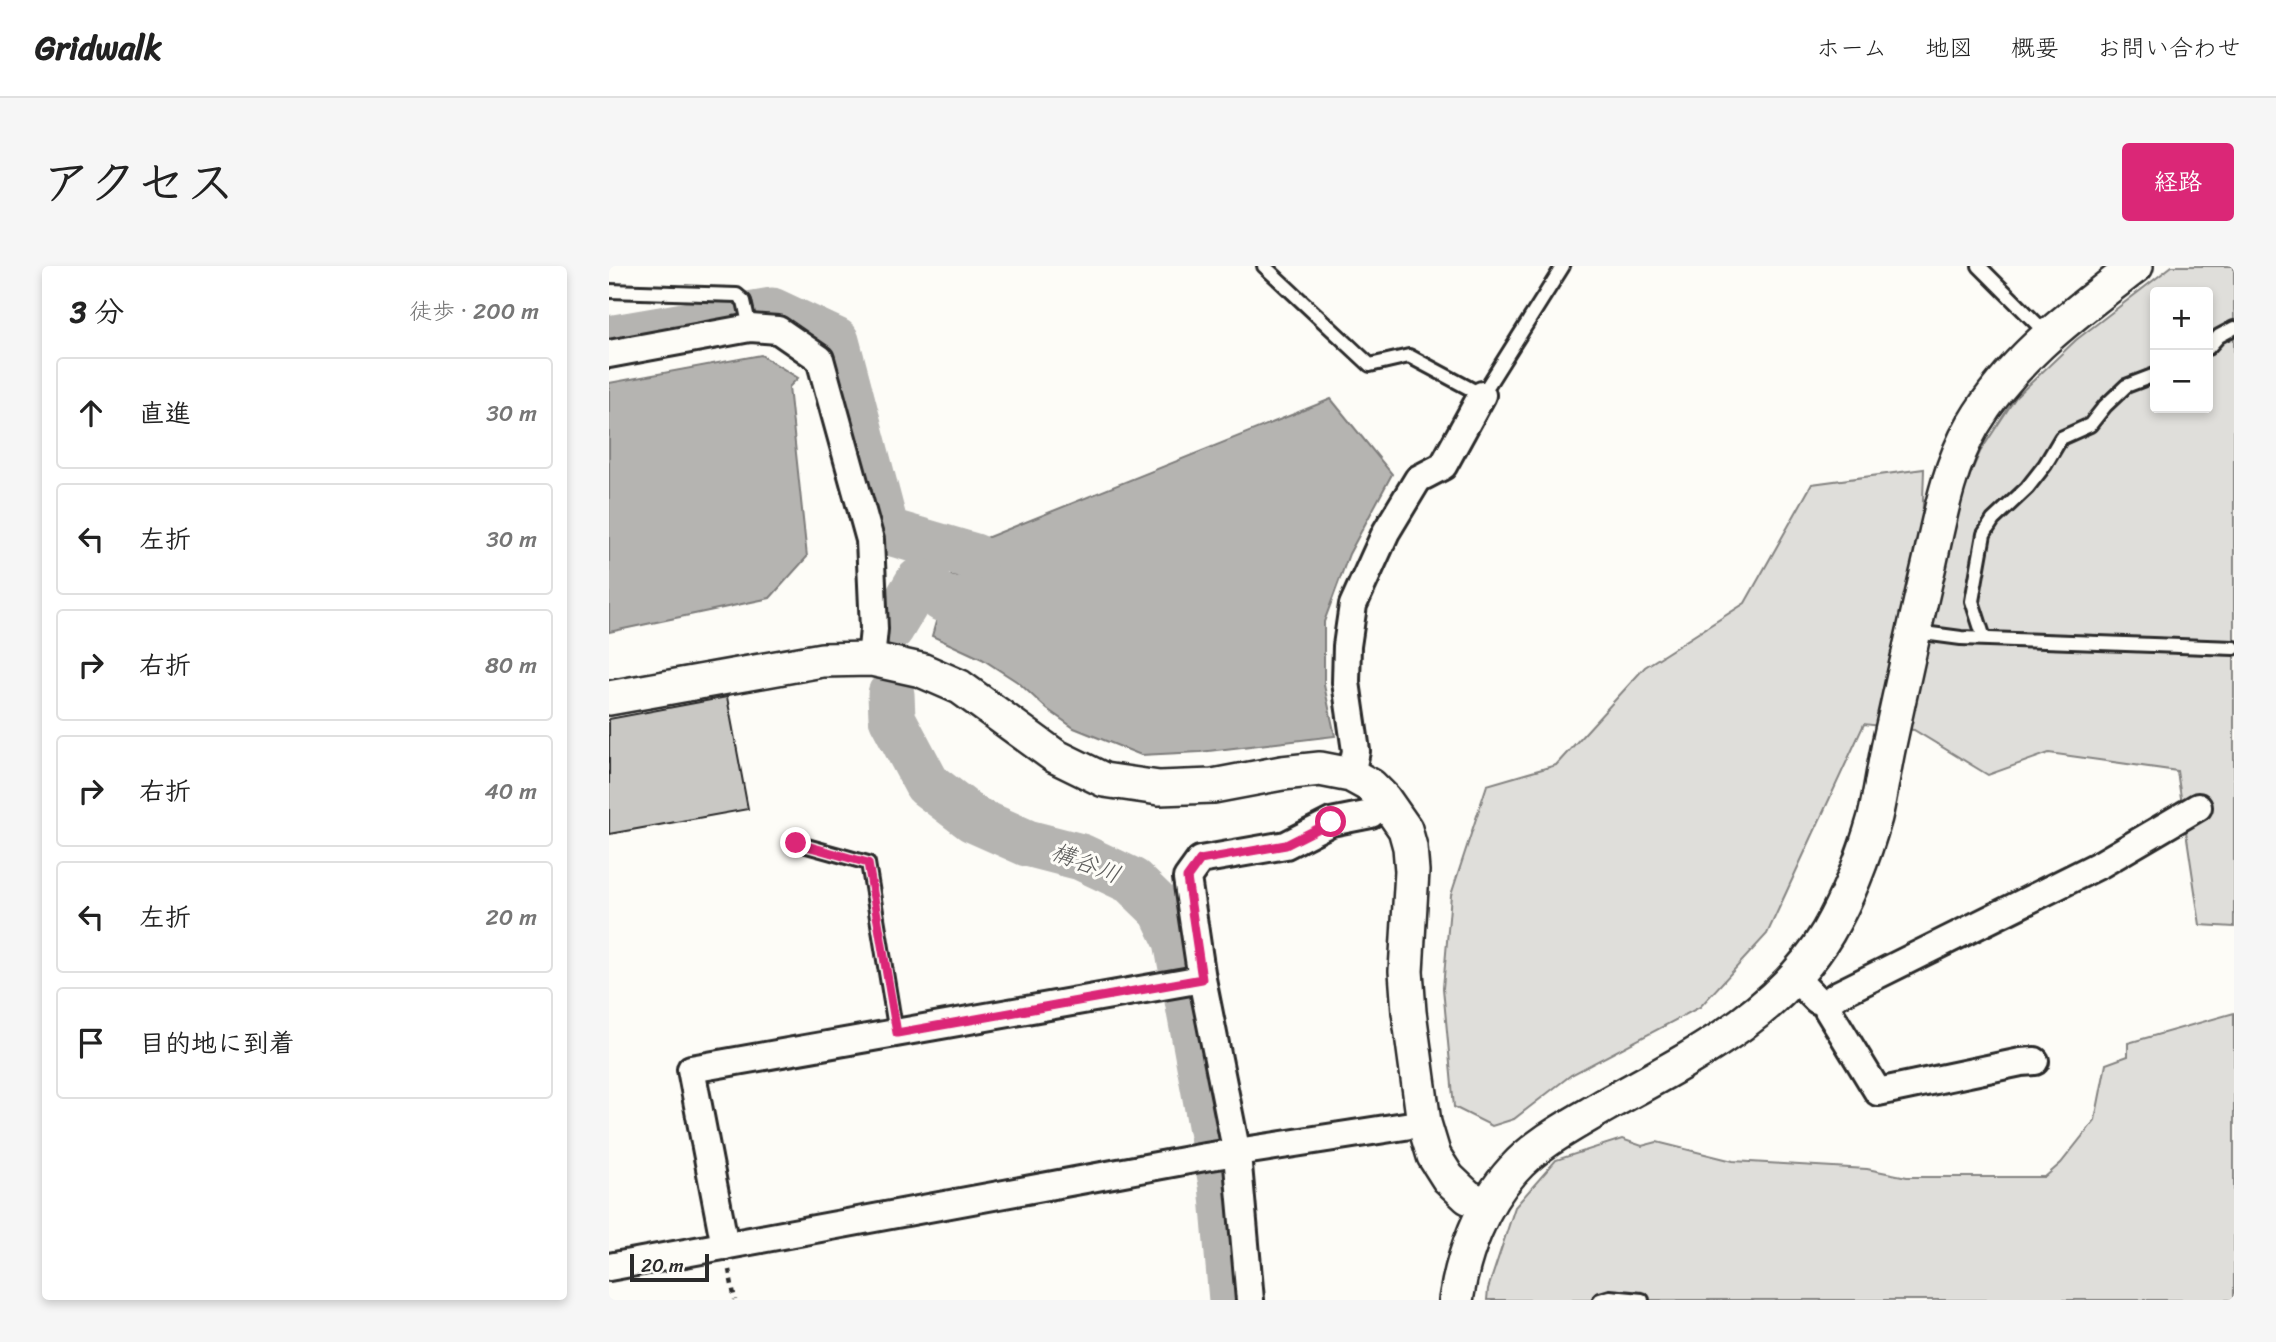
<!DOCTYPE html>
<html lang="ja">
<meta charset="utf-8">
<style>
body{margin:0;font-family:Sriracha,"Klee One",sans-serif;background:#f6f6f6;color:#222}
.controls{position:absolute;right:21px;top:21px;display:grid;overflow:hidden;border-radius:7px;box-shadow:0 4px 10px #0003}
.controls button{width:63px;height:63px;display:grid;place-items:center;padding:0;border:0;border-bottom:2px solid #e0e0e0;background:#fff;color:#222;font:35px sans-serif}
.scale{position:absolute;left:21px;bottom:18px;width:79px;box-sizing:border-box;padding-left:7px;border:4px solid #2b2b2b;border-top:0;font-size:19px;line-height:24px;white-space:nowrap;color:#2b2b2b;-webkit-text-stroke:5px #fdfcf7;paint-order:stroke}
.stop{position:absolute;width:21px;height:21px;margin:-16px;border:5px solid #db2777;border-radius:50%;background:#fff}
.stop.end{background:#db2777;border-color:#fff;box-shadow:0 2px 7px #0008}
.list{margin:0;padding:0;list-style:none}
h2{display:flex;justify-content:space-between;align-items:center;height:91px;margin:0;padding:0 28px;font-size:30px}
h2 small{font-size:23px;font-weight:400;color:#767676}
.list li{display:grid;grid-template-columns:46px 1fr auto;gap:21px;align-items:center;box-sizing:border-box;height:112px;margin:0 14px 14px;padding:0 14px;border:2px solid #e0e0e0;border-radius:7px}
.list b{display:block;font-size:26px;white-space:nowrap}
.list em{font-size:23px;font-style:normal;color:#767676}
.icon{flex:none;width:38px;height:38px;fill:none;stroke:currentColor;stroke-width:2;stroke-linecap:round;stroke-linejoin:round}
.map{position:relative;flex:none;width:1625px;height:1034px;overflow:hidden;border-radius:7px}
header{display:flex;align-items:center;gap:42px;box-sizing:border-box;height:98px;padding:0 35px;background:#fff;border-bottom:2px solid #e0e0e0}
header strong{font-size:33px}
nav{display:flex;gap:38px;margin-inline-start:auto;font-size:24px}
.intro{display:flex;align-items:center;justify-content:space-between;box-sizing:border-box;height:168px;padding:0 42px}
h1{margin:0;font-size:49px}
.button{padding:18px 32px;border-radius:7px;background:#db2777;color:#fff;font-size:24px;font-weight:700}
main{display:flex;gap:42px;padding:0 42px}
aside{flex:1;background:#fff;border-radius:7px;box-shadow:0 4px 10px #0003}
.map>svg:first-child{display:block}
</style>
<header>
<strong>Gridwalk</strong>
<nav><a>ホーム</a><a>地図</a><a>概要</a><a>お問い合わせ</a></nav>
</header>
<div class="intro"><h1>アクセス</h1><a class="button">経路</a></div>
<main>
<aside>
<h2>3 分<small>徒歩 · 200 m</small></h2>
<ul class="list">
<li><svg class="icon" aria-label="ahead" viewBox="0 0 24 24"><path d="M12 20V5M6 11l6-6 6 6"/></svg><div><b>直進</b></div><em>30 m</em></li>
<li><svg class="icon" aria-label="left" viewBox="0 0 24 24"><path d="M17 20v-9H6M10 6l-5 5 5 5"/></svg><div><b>左折</b></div><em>30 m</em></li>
<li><svg class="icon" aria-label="right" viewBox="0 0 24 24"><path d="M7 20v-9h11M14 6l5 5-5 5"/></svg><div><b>右折</b></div><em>80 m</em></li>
<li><svg class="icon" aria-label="right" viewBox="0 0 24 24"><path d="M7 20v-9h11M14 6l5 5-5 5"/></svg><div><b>右折</b></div><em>40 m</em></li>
<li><svg class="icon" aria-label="left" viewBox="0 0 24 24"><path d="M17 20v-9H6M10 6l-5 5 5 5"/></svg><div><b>左折</b></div><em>20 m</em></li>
<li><svg class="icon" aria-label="arrive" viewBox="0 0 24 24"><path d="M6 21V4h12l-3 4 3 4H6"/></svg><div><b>目的地に到着</b></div></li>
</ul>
</aside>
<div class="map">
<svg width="1625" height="1034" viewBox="0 0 1625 1034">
<rect width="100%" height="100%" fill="#fdfcf7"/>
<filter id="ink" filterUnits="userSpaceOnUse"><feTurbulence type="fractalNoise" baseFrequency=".0143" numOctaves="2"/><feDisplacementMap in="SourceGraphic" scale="14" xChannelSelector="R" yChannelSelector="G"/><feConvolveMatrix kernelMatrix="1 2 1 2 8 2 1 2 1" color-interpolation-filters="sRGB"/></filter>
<g filter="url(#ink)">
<g fill="#dfdeda" stroke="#858482" stroke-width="2" fill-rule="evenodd">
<path d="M1563,0H1625V661L1591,659L1568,505L1440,487L1379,509L1305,464L1255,458L1158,668L1091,741L962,809L905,853L883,860L845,841L834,722L842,629L878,519L947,499L1036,401L1136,337L1203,218L1315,203L1313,266L1348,239L1371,186L1407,131L1467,74ZM1546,26H1599V142H1546Z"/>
<path d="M1625,747V1034H878L879,1023L906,941L947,894L1013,873L1033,880L1048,876L1124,895L1258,903L1298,911H1436L1452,897L1486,854L1497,798L1519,790V777Z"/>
</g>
<g fill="#b5b4b1" stroke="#7e7d7b" stroke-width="2">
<path d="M152,89L189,112L180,121L198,291L161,332L0,366V117Z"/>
<path d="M722,133L783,208L740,288L715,356V419L726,470L591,486L532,489L465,462L438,443L410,417L373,393L323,370L340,310L358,309L372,274Z"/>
</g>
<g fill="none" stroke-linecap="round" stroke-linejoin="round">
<g stroke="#b5b4b1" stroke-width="47">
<path d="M0,73L163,45L227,75L277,265L366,291"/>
<path d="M282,362L310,315L334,333"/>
<path d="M282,428L283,452L318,518L364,553L418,577L472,591L523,615L553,644L568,675L613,918L623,1034"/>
</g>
</g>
<path fill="#c9c8c4" stroke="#2b2b2b" stroke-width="2" d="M118,431L139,543L0,568V453Z"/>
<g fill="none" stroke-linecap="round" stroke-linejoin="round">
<g stroke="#2b2b2b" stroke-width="18">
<g id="service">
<path d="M655,0L761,99L800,90L873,129L954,0"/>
<path d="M1370,0L1438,68"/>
<path d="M0,25L128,29L135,35L141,62"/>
<path d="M1599,82L1610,70L1625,62"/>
<path d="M1307,366L1352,372L1625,382"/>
<path d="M1375,372L1363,335L1375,268L1384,254L1418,222L1436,199L1452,172L1481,159L1496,140L1517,120L1546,109"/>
<path d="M187,577L259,597L287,767"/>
<path d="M991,1034L1001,1031L1033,1034"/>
</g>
</g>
<g stroke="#2b2b2b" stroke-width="32">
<g id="minor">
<path d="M0,88L141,62L169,64L211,93L261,274L265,363L262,393"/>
<path d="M742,509L747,485L737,416L738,380L744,339L777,266L809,213L834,200L873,129"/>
<path d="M1186,712L1208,734L1217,737L1230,728L1492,598L1589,541"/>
<path d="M1217,737L1219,744L1269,826L1412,796L1426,795"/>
<path d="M116,980L82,803L593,713"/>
<path d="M0,1001L596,891L815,857"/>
<path d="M641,1034L628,888L593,713L578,612L591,594L677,579L722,556L762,548L775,533"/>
</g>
</g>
<g stroke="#2b2b2b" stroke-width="38">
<g id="tertiary">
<path d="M0,432L213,394L262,393L312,404L351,421L446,490L495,514L550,522L604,520L673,507L711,503L742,509L762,520L775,533L796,563L801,581L803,605L797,705L800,746L815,857L825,890L839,912L859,931L878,939"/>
<path d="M847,1034C854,988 872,939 904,904C929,876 963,859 995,840C1077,794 1169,751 1219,666C1239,631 1255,590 1266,551C1272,526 1275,500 1281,474C1294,414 1307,355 1321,295C1331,249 1340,200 1364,159C1404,91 1466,47 1527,0"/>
</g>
</g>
<path stroke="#2b2b2b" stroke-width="4.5" stroke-dasharray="5 5" stroke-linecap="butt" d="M120,1004L126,1034"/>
<use href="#service" stroke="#fdfcf7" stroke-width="12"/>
<use href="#minor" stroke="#fdfcf7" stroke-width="26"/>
<use href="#tertiary" stroke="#fdfcf7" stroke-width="33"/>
</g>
</g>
<g fill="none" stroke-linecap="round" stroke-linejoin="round" filter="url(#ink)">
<path stroke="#db2777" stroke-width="9" d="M187,577L259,597L288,767L593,713L578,612L591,594L677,579L722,556"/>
</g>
<g text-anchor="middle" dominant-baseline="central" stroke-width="6" stroke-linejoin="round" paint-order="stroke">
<g font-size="24" font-style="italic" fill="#5b5b5a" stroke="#fdfcf7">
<text transform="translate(477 597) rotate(21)">構谷川</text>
</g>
</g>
</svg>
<div class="controls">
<button>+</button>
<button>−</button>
</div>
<div class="scale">20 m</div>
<div class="stop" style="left:722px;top:556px"></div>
<div class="stop end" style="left:187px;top:577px"></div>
</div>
</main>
